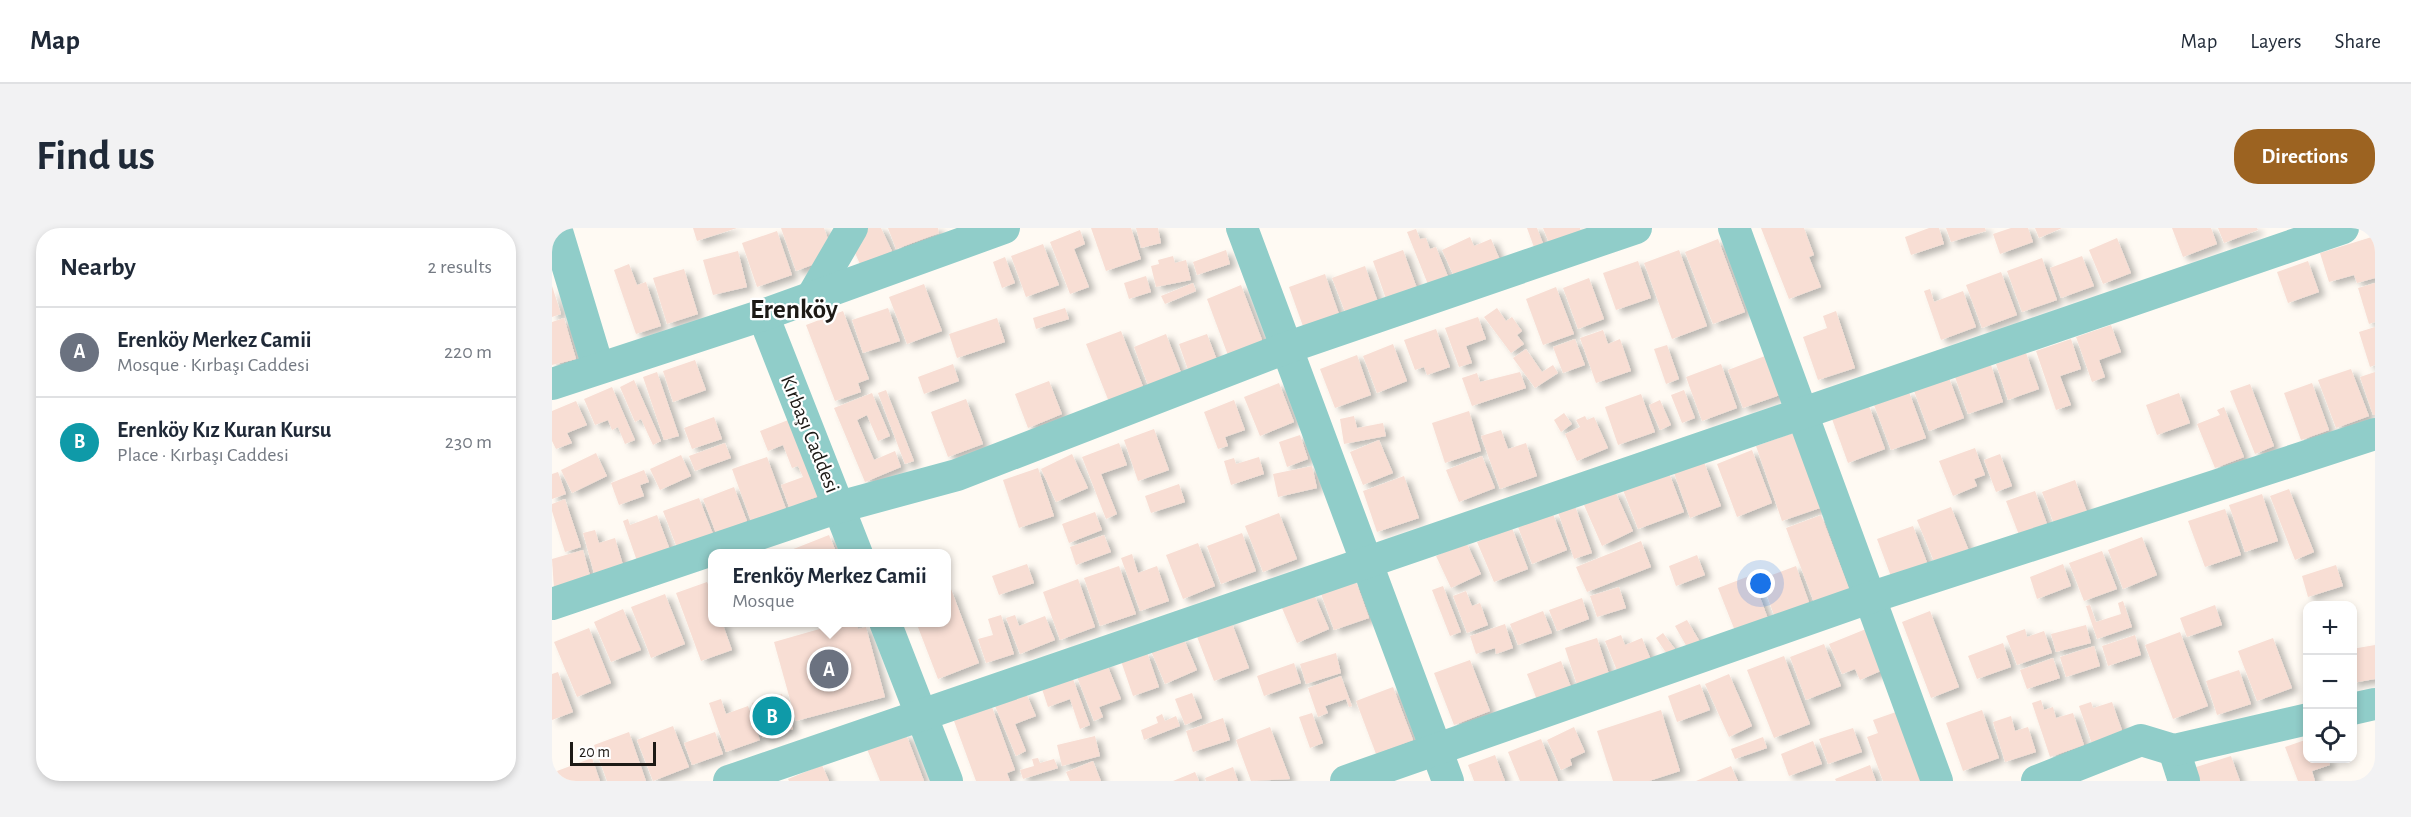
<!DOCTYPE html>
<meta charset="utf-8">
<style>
body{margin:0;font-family:"Alegreya Sans",sans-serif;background:#f2f2f3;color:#1f2937}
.controls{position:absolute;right:18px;bottom:18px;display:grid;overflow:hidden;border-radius:12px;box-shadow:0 3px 9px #0003}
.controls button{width:54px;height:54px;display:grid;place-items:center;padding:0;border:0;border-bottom:2px solid #e0e1e3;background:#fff;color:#1f2937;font:30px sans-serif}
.scale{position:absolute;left:18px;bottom:15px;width:86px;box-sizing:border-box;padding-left:6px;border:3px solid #1d1a16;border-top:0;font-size:16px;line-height:21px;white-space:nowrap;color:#1d1a16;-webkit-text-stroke:4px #fff;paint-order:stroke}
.you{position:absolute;left:1209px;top:356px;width:21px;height:21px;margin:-15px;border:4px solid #fff;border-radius:50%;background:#1a73e8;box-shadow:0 0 0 9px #1a73e833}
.badge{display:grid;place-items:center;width:39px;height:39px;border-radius:50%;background:#9c6321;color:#fff;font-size:20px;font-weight:700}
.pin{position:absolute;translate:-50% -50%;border:3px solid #fff;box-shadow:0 2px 6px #0006}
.popup{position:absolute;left:156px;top:321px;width:243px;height:78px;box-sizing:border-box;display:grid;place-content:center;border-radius:12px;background:#fff;filter:drop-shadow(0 2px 4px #0005);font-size:20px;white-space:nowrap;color:#747a83}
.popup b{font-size:22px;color:#1f2937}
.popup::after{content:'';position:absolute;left:50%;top:100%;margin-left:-12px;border:12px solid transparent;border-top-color:#fff}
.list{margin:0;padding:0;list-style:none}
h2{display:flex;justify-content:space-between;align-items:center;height:78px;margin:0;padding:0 24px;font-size:26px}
h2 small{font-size:20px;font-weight:400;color:#747a83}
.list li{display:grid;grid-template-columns:39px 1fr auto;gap:18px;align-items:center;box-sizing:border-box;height:90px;padding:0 24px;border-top:2px solid #e0e1e3}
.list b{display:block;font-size:22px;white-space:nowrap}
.list p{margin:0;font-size:20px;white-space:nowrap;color:#747a83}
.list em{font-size:20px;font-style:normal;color:#747a83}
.icon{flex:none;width:33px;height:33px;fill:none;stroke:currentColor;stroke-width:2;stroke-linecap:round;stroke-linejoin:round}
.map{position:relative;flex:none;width:1823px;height:553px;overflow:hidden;border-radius:24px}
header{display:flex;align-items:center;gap:36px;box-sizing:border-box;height:84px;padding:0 30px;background:#fff;border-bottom:2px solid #e0e1e3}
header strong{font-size:28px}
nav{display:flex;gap:33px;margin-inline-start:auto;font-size:21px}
.intro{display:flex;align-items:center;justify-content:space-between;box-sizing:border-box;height:144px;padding:0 36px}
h1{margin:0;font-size:42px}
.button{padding:15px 27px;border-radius:24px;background:#9c6321;color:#fff;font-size:21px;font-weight:700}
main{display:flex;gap:36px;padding:0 36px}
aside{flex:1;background:#fff;border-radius:24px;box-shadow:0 3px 9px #0003}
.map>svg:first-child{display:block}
</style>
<header>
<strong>Map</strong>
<nav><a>Map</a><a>Layers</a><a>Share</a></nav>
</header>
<div class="intro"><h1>Find us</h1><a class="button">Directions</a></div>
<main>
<aside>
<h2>Nearby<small>2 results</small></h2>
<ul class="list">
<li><span class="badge" style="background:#6b7280">A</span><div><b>Erenköy Merkez Camii</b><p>Mosque · Kırbaşı Caddesi</p></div><em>220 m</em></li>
<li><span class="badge" style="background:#0f9aa8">B</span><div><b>Erenköy Kız Kuran Kursu</b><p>Place · Kırbaşı Caddesi</p></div><em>230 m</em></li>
</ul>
</aside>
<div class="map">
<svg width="1823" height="553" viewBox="0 0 1823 553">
<defs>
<filter id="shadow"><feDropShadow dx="6" dy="4" stdDeviation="3" flood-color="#0004"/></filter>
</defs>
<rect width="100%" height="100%" fill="#fffaf3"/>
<g fill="#f8ded4" filter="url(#shadow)">
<path d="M141,0H185L145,13Z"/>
<path d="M229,0H272L278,17L260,37L244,43Z"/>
<path d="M316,0H329L340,23L308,36L299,16Z"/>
<path d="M336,0H386L387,5L344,21Z"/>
<path d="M539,0H579L589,31L554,43Z"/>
<path d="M584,0H606L609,15L589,20Z"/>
<path d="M975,0H985L992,18L983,22Z"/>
<path d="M991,0H1028L1031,8L999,20Z"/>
<path d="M1209,0H1252L1262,27L1257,29L1269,59L1237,71Z"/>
<path d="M1377,0H1387L1392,16L1359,27L1353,9Z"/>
<path d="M1394,0H1433L1434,3L1399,14Z"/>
<path d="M1459,0H1476L1481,14L1448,26L1441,6Z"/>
<path d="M1483,0H1510L1487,10Z"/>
<path d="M1620,0H1659L1665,16L1631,29Z"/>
<path d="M1666,0H1705L1706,2L1672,15Z"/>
<path d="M864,1L868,11L874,10L878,21L884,19L897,51L877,59L855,4Z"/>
<path d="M528,2L533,16L522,21L537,59L518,66L498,14Z"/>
<path d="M225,3L240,47L205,59L190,15Z"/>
<path d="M1823,8V50L1805,55L1802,47L1777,54L1768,25Z"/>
<path d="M918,9L922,18L939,11L948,32L904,53L890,22Z"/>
<path d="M1565,10L1579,45L1551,56L1537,22Z"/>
<path d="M1166,11L1193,84L1161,96L1133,24Z"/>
<path d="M491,16L507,57L474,69L459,28Z"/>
<path d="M674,22L678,36L645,47L641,34Z"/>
<path d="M851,22L866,63L835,74L821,33Z"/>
<path d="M1127,22L1155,98L1120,111L1092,35Z"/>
<path d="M186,23L195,59L161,67L151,32Z"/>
<path d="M621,28L623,35L634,32L639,52L604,59L599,38L607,36L606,32Z"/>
<path d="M1530,28L1542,58L1509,70L1498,40Z"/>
<path d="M453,29L463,55L450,60L441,34Z"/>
<path d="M1490,30L1505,72L1470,84L1455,43Z"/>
<path d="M1086,33L1099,70L1064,82L1051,45Z"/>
<path d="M1756,33L1767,64L1736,75L1725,44Z"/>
<path d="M77,36L85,57L94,54L109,98L84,106L62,42Z"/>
<path d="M813,38L827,77L795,89L780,50Z"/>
<path d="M132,41L146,86L115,96L101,50Z"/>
<path d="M1449,44L1465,87L1430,100L1414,57Z"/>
<path d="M773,46L788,89L752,101L737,59Z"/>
<path d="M594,48L599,64L577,71L572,55Z"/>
<path d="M1037,50L1052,91L1026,101L1011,60Z"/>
<path d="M641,55L644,63L613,76L609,68Z"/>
<path d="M1823,55V94L1817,96L1806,60Z"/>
<path d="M372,56L390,103L355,116L337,69Z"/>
<path d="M689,57L712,117L677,130L655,71Z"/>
<path d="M0,58L9,86L0,89Z"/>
<path d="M1004,59L1022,106L991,117L974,71Z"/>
<path d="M1378,61L1382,74L1411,63L1424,99L1389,112L1372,63Z"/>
<path d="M336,80L348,113L311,125L300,92Z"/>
<path d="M513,80L517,91L484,101L481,90Z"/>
<path d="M945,80L954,93L960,89L970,103L965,107L972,116L959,125L932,89Z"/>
<path d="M291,83L317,151L306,155L309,164L283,173L254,97Z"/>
<path d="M1284,83L1303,140L1266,152L1251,109L1275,100L1271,88Z"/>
<path d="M926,89L934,111L914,118L920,135L907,139L893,100Z"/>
<path d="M12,90L24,131L0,137V94Z"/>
<path d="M445,90L453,114L405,130L397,106Z"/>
<path d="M1559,97L1569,124L1547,132L1553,149L1540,154L1524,109Z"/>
<path d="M1823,99V137L1818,139L1807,104Z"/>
<path d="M884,101L898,139L875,147L872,139L863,142L852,112Z"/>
<path d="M1051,102L1056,116L1068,111L1079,143L1044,155L1028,110Z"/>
<path d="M569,103L592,161L557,174L534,116Z"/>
<path d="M614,106L630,147L597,160L582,119Z"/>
<path d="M655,106L665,132L636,142L627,116Z"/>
<path d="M1023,111L1033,137L1011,145L1001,119Z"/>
<path d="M1519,111L1529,141L1508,148L1519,177L1504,182L1484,123Z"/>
<path d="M841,116L855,153L825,165L811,128Z"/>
<path d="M1115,117L1127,151L1114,156L1102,121Z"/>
<path d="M974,121L990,144L1001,137L1006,145L983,160L961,130Z"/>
<path d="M1474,125L1487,161L1456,172L1444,136Z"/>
<path d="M805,127L819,167L783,180L768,141Z"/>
<path d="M1213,128L1228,167L1191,180L1176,142Z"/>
<path d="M143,132L154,162L121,174L111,143Z"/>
<path d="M401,136L407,153L372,166L366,149Z"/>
<path d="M1169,136L1185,180L1150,193L1134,149Z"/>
<path d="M1439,137L1451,174L1416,186L1403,149Z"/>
<path d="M1799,141L1817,188L1784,200L1766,152Z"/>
<path d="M105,144L127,208L112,212L91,149Z"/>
<path d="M968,144L974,160L920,178L910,150L925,145L928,154Z"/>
<path d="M1823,144V187H1821L1808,149Z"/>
<path d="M1397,150L1412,190L1377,203L1362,163Z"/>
<path d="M82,152L109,213L101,217L89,191L83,194L68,159Z"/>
<path d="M497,153L510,186L476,200L463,166Z"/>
<path d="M727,155L742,194L708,208L692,169Z"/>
<path d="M1760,155L1777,202L1749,212L1732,165Z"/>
<path d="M1698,156L1722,218L1703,226L1678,163Z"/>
<path d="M60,159L83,212L73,216L66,199L60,202L56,192L43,197L32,171Z"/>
<path d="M334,162L362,233L353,236L326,165Z"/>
<path d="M1132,162L1143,190L1130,195L1119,167Z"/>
<path d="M1357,164L1374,210L1339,222L1322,177Z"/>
<path d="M320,165L338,208L326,213L315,187L305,192L322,232L343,223L349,239L313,254L282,180Z"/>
<path d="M1627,165L1638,195L1605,207L1594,177Z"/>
<path d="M1089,166L1103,204L1066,217L1053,179Z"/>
<path d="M414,171L431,216L396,229L379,184Z"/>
<path d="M682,172L693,202L673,209L676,218L666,221L652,184Z"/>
<path d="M1108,172L1119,197L1108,202L1097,177Z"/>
<path d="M24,173L35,197L15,205L20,215L4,221L0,213V183Z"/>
<path d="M1317,178L1333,221L1296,235L1280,191Z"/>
<path d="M1672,179L1692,229L1663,240L1645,196L1668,187L1665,182Z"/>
<path d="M917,183L929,223L893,235L880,195Z"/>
<path d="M1012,185L1020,196L1009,204L1002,192Z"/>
<path d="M802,188L805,200L831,195L834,208L792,216L788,191Z"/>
<path d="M1033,188L1035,192L1042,189L1056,220L1025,233L1013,206L1028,199L1024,192Z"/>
<path d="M162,189L170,211L140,221L132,200Z"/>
<path d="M244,189L273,266L237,279L229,257L251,249L246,238L240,240L231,217L216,223L208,203Z"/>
<path d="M602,201L617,242L586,253L572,212Z"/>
<path d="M949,202L956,221L974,215L985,248L948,261L929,208Z"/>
<path d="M1241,205L1268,280L1230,293L1204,218Z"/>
<path d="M748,207L756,231L735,239L727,214Z"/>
<path d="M827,212L841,245L811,257L798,224Z"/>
<path d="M173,215L179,230L143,243L137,228Z"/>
<path d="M567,215L575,237L549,246L565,286L554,291L530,229Z"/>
<path d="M1423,220L1433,247L1422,251L1425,258L1401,268L1387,233Z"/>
<path d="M1200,222L1220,275L1185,289L1165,236Z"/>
<path d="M44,225L55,248L20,265L9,242Z"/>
<path d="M520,226L536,260L504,274L489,241Z"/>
<path d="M1448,226L1460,258L1444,264L1432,232Z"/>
<path d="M129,227L139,248L108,262L98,241Z"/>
<path d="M930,228L943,260L907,274L894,242Z"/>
<path d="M215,229L234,281L199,293L180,241Z"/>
<path d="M707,229L712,246L679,257L672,233L682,230L684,236Z"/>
<path d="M1152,234L1169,278L1138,290L1122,245Z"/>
<path d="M760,238L765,260L726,269L721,246Z"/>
<path d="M486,240L502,288L467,300L451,252Z"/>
<path d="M92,242L97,254L88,257L92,268L67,277L59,255Z"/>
<path d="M6,244L14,266L0,271V246Z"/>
<path d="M1117,245L1132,284L1086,301L1071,262Z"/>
<path d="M852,248L867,290L825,304L811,263Z"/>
<path d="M1523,252L1535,284L1502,296L1490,264Z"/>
<path d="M627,256L633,274L599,285L593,268Z"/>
<path d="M182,259L195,293L164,305L151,271Z"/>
<path d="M1737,261L1762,324L1743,332L1718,268Z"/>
<path d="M1063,263L1081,303L1050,318L1032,277Z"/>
<path d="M1483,263L1495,296L1467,307L1454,273Z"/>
<path d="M1710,266L1726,313L1693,324L1677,277Z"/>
<path d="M147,270L161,306L125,320L111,283Z"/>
<path d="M13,271L29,319L13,324L0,283V276Z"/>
<path d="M1023,278L1040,325L1022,331L1006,284Z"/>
<path d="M1399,279L1417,323L1383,336L1365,292Z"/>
<path d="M1673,281L1689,327L1653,339L1636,293Z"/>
<path d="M543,284L550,302L517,315L510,296Z"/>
<path d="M727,285L745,331L711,344L693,298Z"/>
<path d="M1001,286L1015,322L980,336L966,299Z"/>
<path d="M105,287L118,322L85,333L71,293L76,291L78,297Z"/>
<path d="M1269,287L1298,363L1263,377L1234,300Z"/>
<path d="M1361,298L1376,337L1340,351L1325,311Z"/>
<path d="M960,300L976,341L942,354L925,314Z"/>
<path d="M43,302L47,315L63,310L71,337L42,345L31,305Z"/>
<path d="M690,305L704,343L669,356L655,318Z"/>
<path d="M277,307L285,326H241L239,322Z"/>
<path d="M552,307L559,324L524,337L518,319Z"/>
<path d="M1590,309L1605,347L1571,361L1556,322Z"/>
<path d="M1089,313L1099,339L1035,364L1024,339Z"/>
<path d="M914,314L929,346L899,360L884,328Z"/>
<path d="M646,315L663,358L631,371L614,327Z"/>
<path d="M31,322L39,351L2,361L0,331Z"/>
<path d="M1550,323L1565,361L1532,373L1517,335Z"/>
<path d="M580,326L586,345L605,338L617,373L588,383L569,330Z"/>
<path d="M1145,327L1153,347L1124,358L1117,338Z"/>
<path d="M475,336L482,355L447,367L440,348Z"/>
<path d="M1511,336L1519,358L1485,371L1478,349Z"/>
<path d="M1784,337L1791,358L1756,369L1750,348Z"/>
<path d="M567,338L584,386L548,398L532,350Z"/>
<path d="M1244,338L1258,377L1223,390L1209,351Z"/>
<path d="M1200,347L1216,391L1183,403L1166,360Z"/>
<path d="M526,351L543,399L508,412L491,364Z"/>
<path d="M803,351L817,390L782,402L768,363Z"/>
<path d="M155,354L160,366V394H170L180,422L149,433L124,365Z"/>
<path d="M891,358L909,404L898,408L880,362Z"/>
<path d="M1067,359L1074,380L1045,389L1038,368Z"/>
<path d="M399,361L427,435L386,451L364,394H394V362Z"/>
<path d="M914,363L920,378L928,375L936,397L915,405L901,368Z"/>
<path d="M113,366L133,416L99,430L79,379Z"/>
<path d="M762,366L777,401L745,415L730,380Z"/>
<path d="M1030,370L1037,391L1005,403L997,382Z"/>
<path d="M1571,373L1580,399L1545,411L1534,378L1538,377L1544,394L1569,386L1566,375Z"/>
<path d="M1663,377L1670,397L1635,409L1628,390Z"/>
<path d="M71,381L89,422L59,434L42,394Z"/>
<path d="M991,383L1000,405L966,417L958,396Z"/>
<path d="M1378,383L1407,459L1379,470L1350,394Z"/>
<path d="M449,387L462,426L434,435L426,411L441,407L436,391Z"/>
<path d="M463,387L467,398L493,388L503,412L468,426L454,390Z"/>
<path d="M1135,392L1148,414L1136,421L1123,398Z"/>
<path d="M679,393L697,440L662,453L644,406Z"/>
<path d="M292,394H304L306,401L314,399L333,469L244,493L222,414Z"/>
<path d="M953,396L961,420L944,426L943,420L924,426L918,408Z"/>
<path d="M1534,397L1539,415L1504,424L1499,406Z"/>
<path d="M37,400L59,455L25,469L2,414Z"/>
<path d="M1314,401L1331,442L1308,452L1303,441L1290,446L1277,416Z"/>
<path d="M1473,401L1475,409L1492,403L1500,425L1465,437L1454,408Z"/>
<path d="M1628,404L1656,478L1621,491L1593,417Z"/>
<path d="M1111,405L1123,421L1115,426L1104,410Z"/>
<path d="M1069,407L1073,417L1090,410L1099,432L1066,445L1053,413Z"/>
<path d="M1583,407L1589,427L1556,438L1550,418Z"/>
<path d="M631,409L645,442L613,456L599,423Z"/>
<path d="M1045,410L1057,446L1025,457L1013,420Z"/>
<path d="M1721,410L1740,460L1705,473L1686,423Z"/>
<path d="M1451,415L1459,439L1425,451L1416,428Z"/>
<path d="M1272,416L1289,458L1254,472L1238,429Z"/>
<path d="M1823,417V451L1800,455V421Z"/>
<path d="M1542,418L1548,438L1514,449L1508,429Z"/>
<path d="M595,424L607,459L581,468L569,433Z"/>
<path d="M784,425L789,445L754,456L748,436Z"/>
<path d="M1232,428L1258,496L1222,510L1195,442Z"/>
<path d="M1501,430L1508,450L1475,461L1468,442Z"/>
<path d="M918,432L938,483L902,497L882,445Z"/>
<path d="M1009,433L1019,459L985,472L975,446Z"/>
<path d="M554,434L569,471L547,479L551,489L542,493L524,446Z"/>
<path d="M742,435L749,455L712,468L705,448Z"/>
<path d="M1687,442L1699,476L1665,487L1654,453Z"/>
<path d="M6,444L21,484L0,492V446Z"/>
<path d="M1177,446L1200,498L1177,509L1153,456Z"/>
<path d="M789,448L800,478L797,479L794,471L773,478L776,485L766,489L756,460Z"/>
<path d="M521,451L538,497L528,501L518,471L496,479L490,461Z"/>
<path d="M1148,456L1158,482L1125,494L1116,468Z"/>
<path d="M841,459L861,512L824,526L804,473Z"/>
<path d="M474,465L484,488L463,496L474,523L464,528L443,478Z"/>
<path d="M640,465L650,490L633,497L623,471Z"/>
<path d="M230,466L241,501L211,510L200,475Z"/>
<path d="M169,471L174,486L196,478L208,512L174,524L157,475Z"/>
<path d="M1489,472L1492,482L1501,479L1504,490L1521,485L1532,517L1498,529L1480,475Z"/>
<path d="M1539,474L1541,480L1560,474L1571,505L1540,516L1527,478Z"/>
<path d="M440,479L463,542L455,545L458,553H424L402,493Z"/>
<path d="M1109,482L1128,543L1097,553H1061L1045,503Z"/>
<path d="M1430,482L1447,530L1411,543L1394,495Z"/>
<path d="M1344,484L1369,553H1331L1315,509L1326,505L1321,492Z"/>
<path d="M760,485L771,515L758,520L747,489Z"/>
<path d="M610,486L613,493L624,488L628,498L592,512L589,502L606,495L604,489Z"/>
<path d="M1459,488L1463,503L1476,499L1484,524L1453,534L1441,494Z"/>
<path d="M671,490L678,512L641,524L634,503Z"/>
<path d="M121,498L137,539L101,553L85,512Z"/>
<path d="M718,499L738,551L699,553L684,512Z"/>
<path d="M1022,499L1033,524L1018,531L1020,537L1009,542L995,512Z"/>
<path d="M1301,500L1310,524L1276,536L1267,511Z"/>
<path d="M77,504L94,553H55L42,517Z"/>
<path d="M163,504L171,526L140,537L132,515Z"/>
<path d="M354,506L372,553H328L315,521Z"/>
<path d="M543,508L548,528L510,538L505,517Z"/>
<path d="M1211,509L1215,520L1183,531L1179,521Z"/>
<path d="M989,511L1006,553H968L956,524Z"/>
<path d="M1756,511V530H1776L1778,537L1760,543L1763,553H1746L1733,519Z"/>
<path d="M1261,513L1270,536L1237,548L1229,526Z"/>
<path d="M943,527L953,553H922L916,537Z"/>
<path d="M1679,528L1688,553H1641L1638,541Z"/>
<path d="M40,530L48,553H9L5,543Z"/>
<path d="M486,530L488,535L502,531L506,540L471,551L468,542L482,538L480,531Z"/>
<path d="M541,533L549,553H518L514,544Z"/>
<path d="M270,537L277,553H237L236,551Z"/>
<path d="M1318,537L1324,553H1284L1283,551Z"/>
<path d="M1179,538L1186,553H1144Z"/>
<path d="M681,539L686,553H654L653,550Z"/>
<path d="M643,544L647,553H621Z"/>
</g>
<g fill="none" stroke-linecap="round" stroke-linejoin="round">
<g stroke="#90cdc9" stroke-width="32">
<path d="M4,0L46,139"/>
<path d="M690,0L896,553"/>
<path d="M1182,0L1385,553"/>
<path d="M261,67L300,0"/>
<path d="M211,87L305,326"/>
<path d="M0,156L211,87L452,0"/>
<path d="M0,376L287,279L405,247L734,120L1084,0"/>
<path d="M333,394L395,553"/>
<path d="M1800,481L1823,476"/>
<path d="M1622,522L1632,553"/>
<path d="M177,553L1791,0"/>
<path d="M794,553L1317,370L1823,206"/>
<path d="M1485,553L1589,512L1622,522L1756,491"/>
</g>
</g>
<g text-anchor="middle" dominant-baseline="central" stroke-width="4.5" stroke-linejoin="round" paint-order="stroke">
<g font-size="21" fill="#1d1a16" stroke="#fff">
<text transform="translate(258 206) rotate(68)">Kırbaşı Caddesi</text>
</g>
<g font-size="27" font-weight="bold" fill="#1d1a16" stroke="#fff">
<text x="242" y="81">Erenköy</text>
</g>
</g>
</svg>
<div class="controls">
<button>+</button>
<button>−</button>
<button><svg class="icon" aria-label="locate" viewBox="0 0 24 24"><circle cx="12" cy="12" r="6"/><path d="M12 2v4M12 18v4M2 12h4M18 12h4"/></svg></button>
</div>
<div class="scale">20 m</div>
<div class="you"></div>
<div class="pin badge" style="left:277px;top:441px;background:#6b7280">A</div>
<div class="popup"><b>Erenköy Merkez Camii</b>Mosque</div>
<div class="pin badge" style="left:220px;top:488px;background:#0f9aa8">B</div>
</div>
</main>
